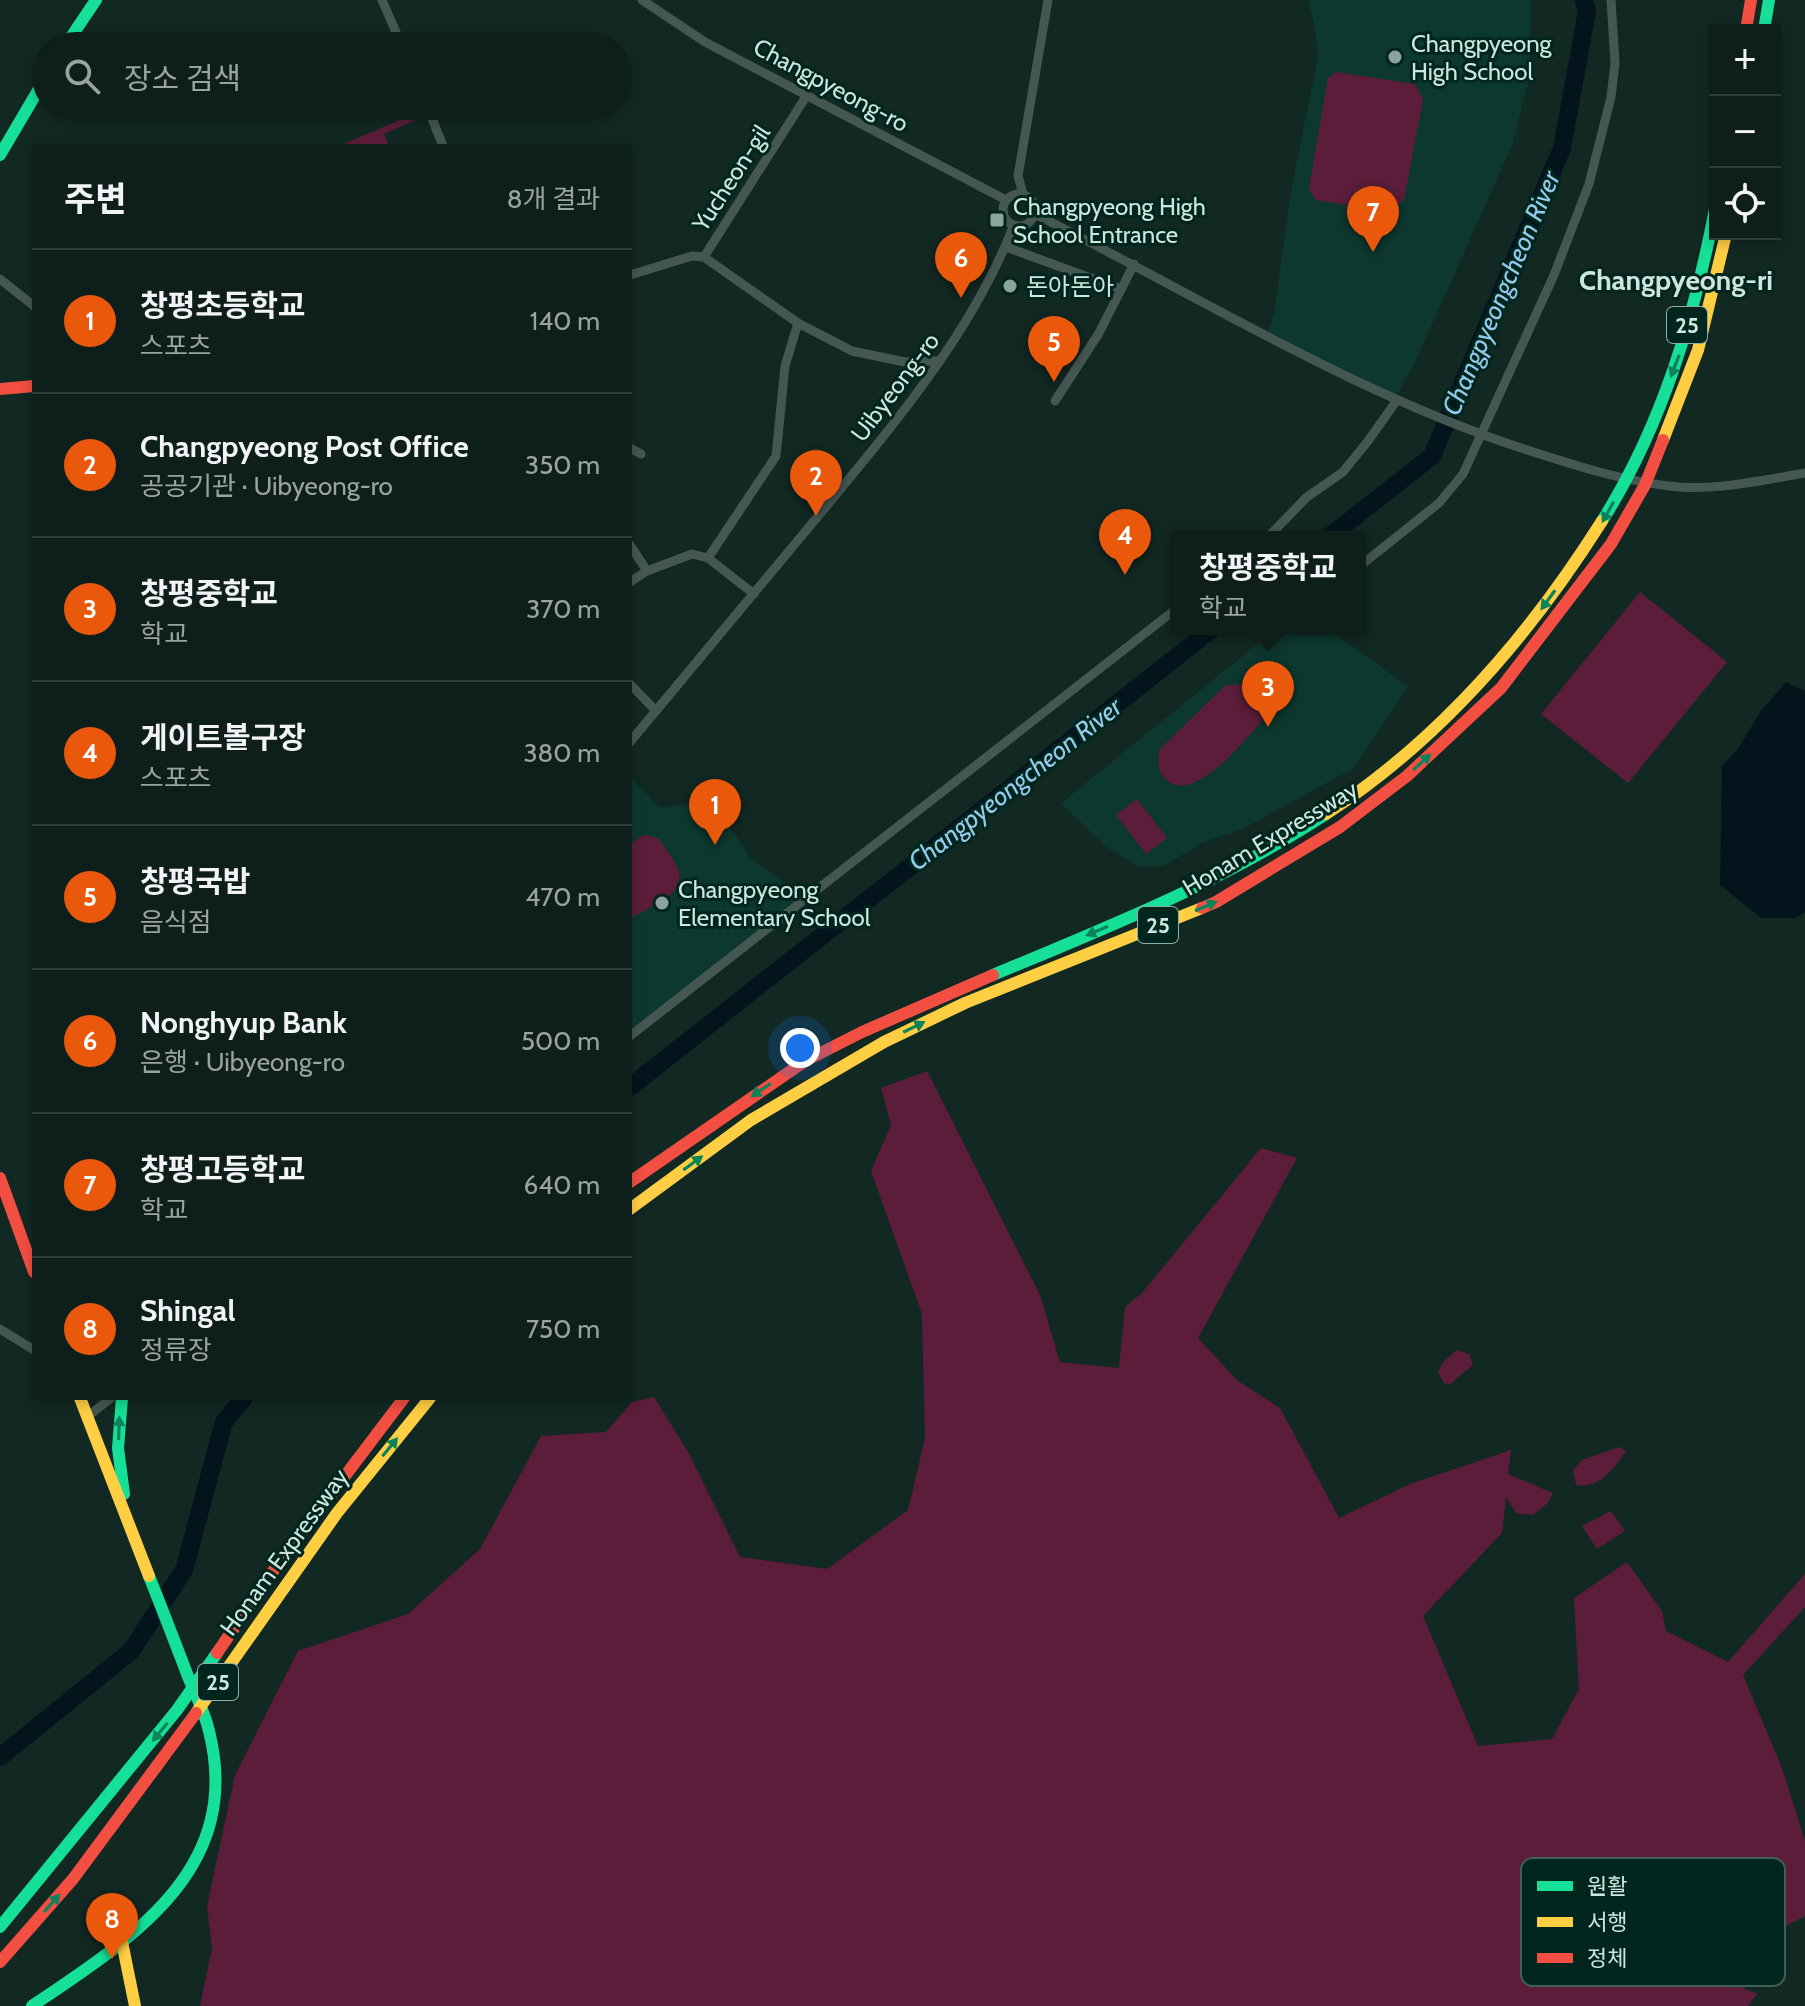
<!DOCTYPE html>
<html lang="ko">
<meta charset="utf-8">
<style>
body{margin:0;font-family:Cabin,"Noto Sans KR",sans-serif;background:#172723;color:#f1f3f6}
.controls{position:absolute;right:24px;top:24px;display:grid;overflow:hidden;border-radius:0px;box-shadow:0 4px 12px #0003}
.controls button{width:72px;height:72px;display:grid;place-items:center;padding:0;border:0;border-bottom:2px solid #2e3c39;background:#0e1e1a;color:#f1f3f6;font:40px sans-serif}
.you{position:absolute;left:800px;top:1048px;width:28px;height:28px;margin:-20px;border:6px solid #fff;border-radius:50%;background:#1a73e8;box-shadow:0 0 0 12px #1a73e833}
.badge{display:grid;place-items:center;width:52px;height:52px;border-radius:50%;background:#ea580c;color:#fff;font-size:26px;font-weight:700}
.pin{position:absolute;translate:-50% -66px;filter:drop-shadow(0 2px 4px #0008)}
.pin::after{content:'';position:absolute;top:42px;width:28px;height:24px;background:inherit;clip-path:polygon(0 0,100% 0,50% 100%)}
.popup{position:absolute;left:1170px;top:531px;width:196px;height:104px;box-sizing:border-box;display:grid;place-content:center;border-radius:0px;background:#0e1e1a;filter:drop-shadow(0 2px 6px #0005);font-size:26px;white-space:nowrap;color:#9ba2a2}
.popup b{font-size:30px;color:#f1f3f6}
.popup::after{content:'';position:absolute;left:50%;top:100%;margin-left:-16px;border:16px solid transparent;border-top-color:#0e1e1a}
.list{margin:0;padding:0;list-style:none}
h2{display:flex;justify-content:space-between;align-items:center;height:104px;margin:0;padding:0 32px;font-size:34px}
h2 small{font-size:26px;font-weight:400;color:#9ba2a2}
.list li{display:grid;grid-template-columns:52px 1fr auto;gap:24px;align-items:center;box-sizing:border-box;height:144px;padding:0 32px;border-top:2px solid #2e3c39}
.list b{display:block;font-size:30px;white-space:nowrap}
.list p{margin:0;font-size:26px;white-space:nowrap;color:#9ba2a2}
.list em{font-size:26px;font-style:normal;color:#9ba2a2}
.icon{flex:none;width:44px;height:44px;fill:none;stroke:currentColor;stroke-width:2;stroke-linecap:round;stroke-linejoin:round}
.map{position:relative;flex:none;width:1805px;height:2006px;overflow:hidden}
.search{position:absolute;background:#0e1e1a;box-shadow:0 4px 12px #0003;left:32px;top:32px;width:600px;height:88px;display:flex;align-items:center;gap:20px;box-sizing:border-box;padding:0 28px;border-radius:44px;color:#9ba2a2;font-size:30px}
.panel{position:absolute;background:#0e1e1a;box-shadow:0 4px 12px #0003;left:32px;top:144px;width:600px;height:1256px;border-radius:0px}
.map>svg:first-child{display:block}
</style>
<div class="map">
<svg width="1805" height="2006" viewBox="0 0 1805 2006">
<rect width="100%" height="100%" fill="#122823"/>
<g fill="#0d382f">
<path d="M1308,0H1531L1529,77L1513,143L1416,360L1396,397L1267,334L1274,315L1291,190L1316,67L1318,54L1314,24Z"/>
<path d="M1276,629H1327L1408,686L1354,768L1241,830L1202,843L1164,866L1140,867L1106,847L1061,803Z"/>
<path d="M630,777L660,808L711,800L752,860L804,895L630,1033Z"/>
</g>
<g fill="#5b1d39">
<path d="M1336,72L1415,84L1423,99L1404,200L1389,212L1316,200L1309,188L1328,78Z"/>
<path d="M416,113L418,119L384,134L389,146H339Z"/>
<path d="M1640,592L1727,662L1628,783L1541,714Z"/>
<path d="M1237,684L1250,687L1263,703L1262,721C1244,740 1197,801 1169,782C1157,773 1157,762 1160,749L1225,686Z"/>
<path d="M1137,799L1167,838L1146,854L1116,815Z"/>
<path d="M644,835L658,838C664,848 676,860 679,872C685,895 646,909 630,918V844Z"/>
<path d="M927,1071L1040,1295L1060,1362L1119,1368L1125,1307L1142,1293L1261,1148L1297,1158L1198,1338L1238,1381L1280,1408L1339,1518L1410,1484L1511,1450L1508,1474L1553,1493L1547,1504L1533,1515L1516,1513L1506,1497L1502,1533L1423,1616L1478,1746L1552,1739L1579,1689L1574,1598L1627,1562L1662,1611L1666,1631L1728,1662L1805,1574V1607L1743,1675L1782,1768L1805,1841V1916L1779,1930L1735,1984L1757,1994L1748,2006H200L212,1948L207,1906L235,1775L298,1651L408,1614L480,1549L541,1436L606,1432L632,1402L654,1397L687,1450L740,1557L827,1569L908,1510L925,1438L922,1314L871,1171L891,1125L881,1088Z"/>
<path d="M1457,1350L1469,1354L1473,1365L1450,1384L1444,1383L1438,1372L1444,1361Z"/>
<path d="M1619,1447L1626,1451C1614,1469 1599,1489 1576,1485L1573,1470L1582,1460Z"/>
<path d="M1611,1511L1625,1531L1597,1549L1582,1526Z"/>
</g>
<path fill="#04141d" d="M1786,682L1805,691V912L1795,918H1761L1720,885L1722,766L1738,749L1760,712Z"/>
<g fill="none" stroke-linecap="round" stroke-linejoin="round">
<g stroke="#04141d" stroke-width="18">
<path d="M1329,537L1432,456L1562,148L1587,11L1584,0"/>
<path d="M630,1087L1212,629"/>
<path d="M0,1757L131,1651L184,1570L224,1422L244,1398"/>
</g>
<g stroke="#455753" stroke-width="9">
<path d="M382,0L402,46"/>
<path d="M642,0L705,42L1006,200"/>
<path d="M427,106L443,146"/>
<circle cx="1019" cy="210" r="16"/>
<path d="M1023,194L1018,176L1048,0"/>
<path d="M1035,214C1202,298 1364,400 1543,455C1586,469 1633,483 1679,487C1720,490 1764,480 1805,473"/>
<path d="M1006,247L1121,289"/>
<path d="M704,257L798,323"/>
<path d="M630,275L692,256L704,257L807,95"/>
<path d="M0,279L34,306"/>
<path d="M1055,401L1099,333L1134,264"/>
<path d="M630,448L641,454"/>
<path d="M1268,537L1307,497L1343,472L1368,441L1397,400"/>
<path d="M630,545L647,571L692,554L708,558L754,594"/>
<path d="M708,558L776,456L785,366L798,323L852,351L905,362L940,361"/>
<path d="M1360,566L1439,503L1463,474L1554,275L1589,184L1611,97L1615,63L1611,0"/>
<path d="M630,582L647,571"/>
<path d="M630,684L656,711"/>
<path d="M630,742C696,662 763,583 829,503C900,417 973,330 1014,225"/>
<path d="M630,1036L1176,609"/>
<path d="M0,1329L34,1350"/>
<path d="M87,1417L111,1398"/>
</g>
<g stroke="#16e098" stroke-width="12">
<path d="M1764,30L1769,0"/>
<path d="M65,46L96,0"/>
<path d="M0,155L46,77"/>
<path d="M1602,521C1662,426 1694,318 1715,209"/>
<path d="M993,975C1108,927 1222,882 1326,814"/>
<path d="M122,1398L118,1448L124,1494"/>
<path d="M0,1927L177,1710L217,1653"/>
<path d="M32,2006C131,1939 244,1870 209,1731C205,1713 196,1696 189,1679C176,1645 163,1611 149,1576"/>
</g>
<g stroke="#ffcf43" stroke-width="12">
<path d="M1663,440L1698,350L1726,234"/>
<path d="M1326,814C1440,740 1530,635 1602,521"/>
<path d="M630,1209L751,1120L884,1042L965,1003L1202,908"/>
<path d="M80,1398L149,1576"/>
<path d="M196,1713L337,1513L430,1398"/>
<path d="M122,1942L135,2006"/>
</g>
<g stroke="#f24e42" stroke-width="12">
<path d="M1746,30L1751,0"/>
<path d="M0,389L34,386"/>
<path d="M1202,908L1216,902L1340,827L1407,776L1501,688L1611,544L1645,485L1663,440"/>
<path d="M0,1178L34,1272"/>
<path d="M630,1182L805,1061L862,1032L993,975"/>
<path d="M217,1653L276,1567L404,1398"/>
<path d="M0,1962L73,1879L196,1713"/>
</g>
</g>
<defs><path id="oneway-solid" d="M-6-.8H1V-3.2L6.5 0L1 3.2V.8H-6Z" transform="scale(2)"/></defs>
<g fill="#0b835b">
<use href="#oneway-solid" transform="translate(1675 366) rotate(111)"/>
<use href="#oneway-solid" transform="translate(1608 512) rotate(119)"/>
<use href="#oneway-solid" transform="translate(1548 600) rotate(126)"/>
<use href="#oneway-solid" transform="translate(1422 762) rotate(-43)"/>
<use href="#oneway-solid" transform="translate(1206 906) rotate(-23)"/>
<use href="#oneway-solid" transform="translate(1097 931) rotate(157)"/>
<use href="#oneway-solid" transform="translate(914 1027) rotate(-26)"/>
<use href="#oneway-solid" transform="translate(761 1090) rotate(146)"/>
<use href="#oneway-solid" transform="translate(693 1163) rotate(-36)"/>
<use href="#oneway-solid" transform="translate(119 1428) rotate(-88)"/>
<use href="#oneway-solid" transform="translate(390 1447) rotate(-51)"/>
<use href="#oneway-solid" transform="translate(160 1732) rotate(129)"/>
<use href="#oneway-solid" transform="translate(52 1903) rotate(-49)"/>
</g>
<g fill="#8ca49d" stroke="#00261e" stroke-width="3">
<circle cx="1395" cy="57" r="8"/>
<rect x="989" y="212" width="16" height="16" rx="4"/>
<circle cx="1010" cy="286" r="8"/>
<circle cx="662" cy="903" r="8"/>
</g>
<g text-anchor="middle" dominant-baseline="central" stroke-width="6" stroke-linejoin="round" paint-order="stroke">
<g fill="#00261e" stroke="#90aca5" stroke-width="2">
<rect x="1667" y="307" width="40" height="36" rx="6"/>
<rect x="1138" y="907" width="40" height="36" rx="6"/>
<rect x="198" y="1664" width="40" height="36" rx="6"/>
</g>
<g font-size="22" font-weight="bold" fill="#cee6df">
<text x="1687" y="325">25</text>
<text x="1158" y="925">25</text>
<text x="218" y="1682">25</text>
</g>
<g font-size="24" fill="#cee6df" stroke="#00261e" text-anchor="start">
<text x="1411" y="43">Changpyeong<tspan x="1411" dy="28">High School</tspan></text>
<text x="1013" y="206">Changpyeong High<tspan x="1013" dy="28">School Entrance</tspan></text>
<text x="1026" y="286">돈아돈아</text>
<text x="678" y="889">Changpyeong<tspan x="678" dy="28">Elementary School</tspan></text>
</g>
<g font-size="24" fill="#cee6df" stroke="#00261e">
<text transform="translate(831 85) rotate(28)">Changpyeong-ro</text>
<text transform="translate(731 178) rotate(-57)">Yucheon-gil</text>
<text transform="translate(895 387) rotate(-53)">Uibyeong-ro</text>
<text transform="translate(1270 838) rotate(-31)">Honam Expressway</text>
<text transform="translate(284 1552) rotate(-54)">Honam Expressway</text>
</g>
<g font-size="26" font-style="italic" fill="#94caeb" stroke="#00261e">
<text transform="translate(1501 293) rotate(-67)">Changpyeongcheon River</text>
<text transform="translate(1015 784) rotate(-38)">Changpyeongcheon River</text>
</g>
<g font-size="28" font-weight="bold" fill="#cee6df" stroke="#00261e">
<text x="1676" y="280">Changpyeong-ri</text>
</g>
</g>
<rect x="1521" y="1858" width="264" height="128" rx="12" fill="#00261e" stroke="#3e6058" stroke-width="2"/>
<rect x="1537" y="1881" width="36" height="10" fill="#16e098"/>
<rect x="1537" y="1917" width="36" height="10" fill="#ffcf43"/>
<rect x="1537" y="1953" width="36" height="10" fill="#f24e42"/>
<g font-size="22" fill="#cee6df">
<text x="1587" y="1894">원활</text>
<text x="1587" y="1930">서행</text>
<text x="1587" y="1966">정체</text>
</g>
</svg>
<div class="controls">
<button>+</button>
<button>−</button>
<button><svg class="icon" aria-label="locate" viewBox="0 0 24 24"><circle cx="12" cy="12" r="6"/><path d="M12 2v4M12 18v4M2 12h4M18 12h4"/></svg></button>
</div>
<div class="you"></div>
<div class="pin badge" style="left:715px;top:845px">1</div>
<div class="pin badge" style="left:816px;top:516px">2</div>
<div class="pin badge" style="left:1268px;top:727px">3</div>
<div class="popup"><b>창평중학교</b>학교</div>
<div class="pin badge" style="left:1125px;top:575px">4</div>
<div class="pin badge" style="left:1054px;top:382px">5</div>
<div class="pin badge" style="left:961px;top:298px">6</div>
<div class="pin badge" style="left:1373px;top:252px">7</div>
<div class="pin badge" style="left:112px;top:1959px">8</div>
<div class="search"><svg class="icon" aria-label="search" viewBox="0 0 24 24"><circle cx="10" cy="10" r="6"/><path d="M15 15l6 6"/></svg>장소 검색</div>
<section class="panel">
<h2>주변<small>8개 결과</small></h2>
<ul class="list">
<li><span class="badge">1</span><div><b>창평초등학교</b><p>스포츠</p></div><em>140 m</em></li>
<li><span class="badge">2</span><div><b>Changpyeong Post Office</b><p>공공기관 · Uibyeong-ro</p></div><em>350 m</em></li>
<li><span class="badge">3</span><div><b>창평중학교</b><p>학교</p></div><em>370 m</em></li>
<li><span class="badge">4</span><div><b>게이트볼구장</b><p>스포츠</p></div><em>380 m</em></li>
<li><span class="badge">5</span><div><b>창평국밥</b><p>음식점</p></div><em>470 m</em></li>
<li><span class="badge">6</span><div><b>Nonghyup Bank</b><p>은행 · Uibyeong-ro</p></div><em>500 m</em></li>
<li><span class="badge">7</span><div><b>창평고등학교</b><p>학교</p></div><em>640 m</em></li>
<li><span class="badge">8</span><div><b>Shingal</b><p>정류장</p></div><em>750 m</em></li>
</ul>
</section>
</div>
